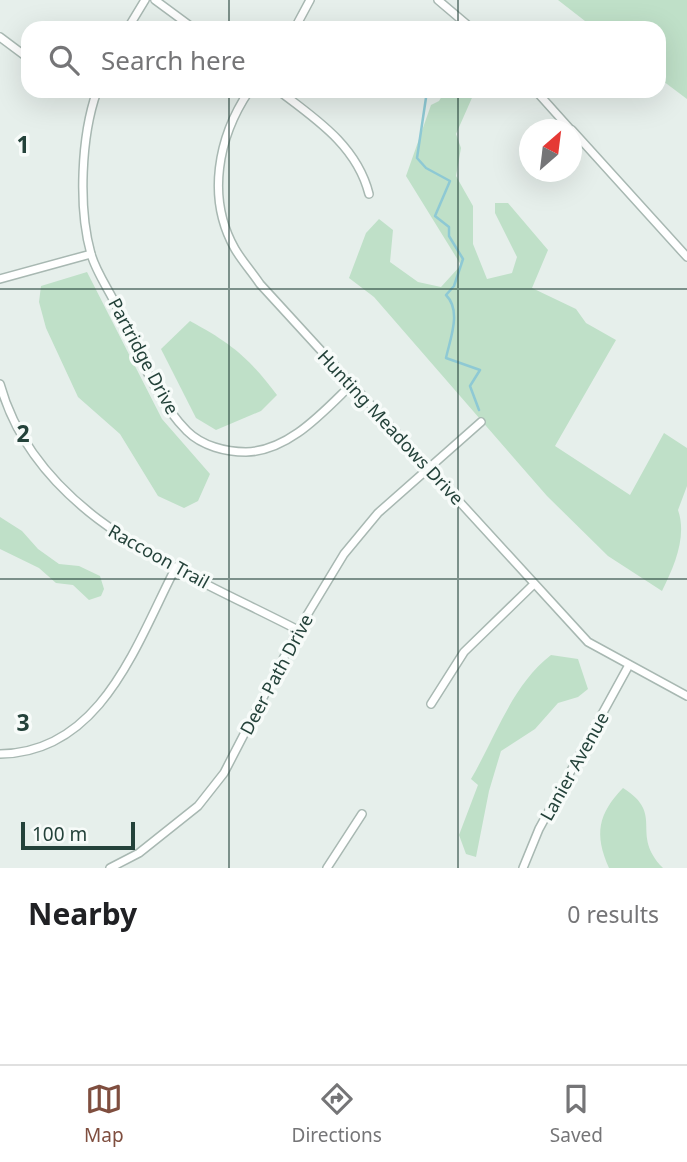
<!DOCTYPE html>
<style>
body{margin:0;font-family:"Noto Sans",sans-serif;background:#f2f2f2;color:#202124}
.compass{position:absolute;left:519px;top:119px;width:63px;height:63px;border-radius:50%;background:#fff;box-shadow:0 7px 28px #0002;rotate:28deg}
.scale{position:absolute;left:21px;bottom:18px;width:114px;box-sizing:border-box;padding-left:7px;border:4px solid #24423a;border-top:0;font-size:19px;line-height:24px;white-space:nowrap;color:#24423a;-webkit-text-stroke:5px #f7fbf9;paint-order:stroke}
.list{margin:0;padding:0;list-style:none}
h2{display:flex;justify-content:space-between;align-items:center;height:91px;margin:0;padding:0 28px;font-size:30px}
h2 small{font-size:23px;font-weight:400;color:#757577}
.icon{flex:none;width:38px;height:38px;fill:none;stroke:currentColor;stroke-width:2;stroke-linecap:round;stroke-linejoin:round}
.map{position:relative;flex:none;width:687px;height:868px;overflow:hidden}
.search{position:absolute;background:#fff;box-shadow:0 7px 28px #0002;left:21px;right:21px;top:21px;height:77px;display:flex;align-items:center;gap:18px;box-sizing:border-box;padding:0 24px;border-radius:21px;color:#757577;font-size:26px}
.sheet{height:196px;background:#fff}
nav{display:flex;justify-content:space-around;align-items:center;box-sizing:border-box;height:98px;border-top:2px solid #e0e0e0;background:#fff;font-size:19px;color:#757577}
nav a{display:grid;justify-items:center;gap:4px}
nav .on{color:#7f4e3f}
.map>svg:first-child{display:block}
</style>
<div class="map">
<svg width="687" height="868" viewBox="0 0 687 868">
<rect width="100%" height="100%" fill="#e6efeb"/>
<g fill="#bfe0c8">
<path d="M558,0H687V99L659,78V28H594Z"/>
<path d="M445,91H475L456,134L461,148L456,176L473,206V244L487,279L512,273L517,257L495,213V203H508L548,250L532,288L576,309L586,323L616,340L555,446L630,495L664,433L687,448V486L678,510C687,536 675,565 662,591L608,556L547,496L374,297L349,278L366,233L379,219L393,230L390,262L418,282L441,287L461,265L406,176L431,105L439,101Z"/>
<path d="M87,272L162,419L210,474L198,501L184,508L158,496L120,434L78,397L46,328L39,302L41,286Z"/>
<path d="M190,321C231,343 249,358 277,395L261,411L216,430L196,418L161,349Z"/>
<path d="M0,517L22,531L38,549L59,564L79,566L100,576L104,589L101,596L89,600L73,585L56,583L39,568L0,549Z"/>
<path d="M551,655L578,659L588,689L578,697L558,703L535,729L501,751L489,791L476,857L466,854L459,835L478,785L471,779C495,738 512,685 551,655Z"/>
<path d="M623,788C666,815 629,833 663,868H609C594,834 598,814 623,788Z"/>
</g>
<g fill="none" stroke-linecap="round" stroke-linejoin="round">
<path stroke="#8ec9d4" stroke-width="2.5" d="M427,91L417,158L426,168L450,181L435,216L449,227V236L463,259L454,286L446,295C462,311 450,339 446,358L480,370L470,386L479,410"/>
<g stroke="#a8b8b2" stroke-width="10">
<g id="minor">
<path d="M155,0L193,28"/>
<path d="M438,0L471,28"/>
<path d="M128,28L145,0"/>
<path d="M295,28L310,0"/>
<path d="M0,37L28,58"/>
<path d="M86,91L96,94"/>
<path d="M97,91C81,136 78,208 91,254C96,272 109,290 117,307C137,348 154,398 187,431C202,446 226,452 246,452C289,451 323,412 351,385"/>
<path d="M249,91C218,137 206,198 235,249C242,261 252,272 260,284L588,642L687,696"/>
<path d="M279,91C316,119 357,146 369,194"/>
<path d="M536,91L571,130"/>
<path d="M572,130L687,257"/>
<path d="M0,279L91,254"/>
<path d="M0,384C37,518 186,572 298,630"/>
<path d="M431,704L464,652L534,584"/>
<path d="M0,754C102,753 137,642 176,567"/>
<path d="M110,868L139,853L198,806L224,773L298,630L344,554L378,513L481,422"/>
<path d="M327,868L362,814"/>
<path d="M523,868L539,829L629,665"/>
</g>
</g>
<use href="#minor" stroke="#fff" stroke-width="7"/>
</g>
<path fill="none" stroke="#24423a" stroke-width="2" stroke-opacity="0.55" d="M229,0V28M458,0V28M229,91V868M458,91V868M0,289H687M0,579H687"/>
<g text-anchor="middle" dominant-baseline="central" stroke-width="7" stroke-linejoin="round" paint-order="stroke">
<g font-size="18" fill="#24423a" stroke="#f7fbf9">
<text transform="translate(144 356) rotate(62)">Partridge Drive</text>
<text transform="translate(391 427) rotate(47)">Hunting Meadows Drive</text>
<text transform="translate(159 556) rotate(29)">Raccoon Trail</text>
<text transform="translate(276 674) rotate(-62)">Deer Path Drive</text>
<text transform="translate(574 766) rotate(-61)">Lanier Avenue</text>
</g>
</g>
<g font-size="23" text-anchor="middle" font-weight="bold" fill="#24423a" stroke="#f7fbf9" stroke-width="7" stroke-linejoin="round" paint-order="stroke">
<text x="23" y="153">1</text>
<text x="23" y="442">2</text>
<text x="23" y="731">3</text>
</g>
</svg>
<svg class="compass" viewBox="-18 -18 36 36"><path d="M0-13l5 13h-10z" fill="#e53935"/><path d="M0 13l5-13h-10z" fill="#757577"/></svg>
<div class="scale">100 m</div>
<div class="search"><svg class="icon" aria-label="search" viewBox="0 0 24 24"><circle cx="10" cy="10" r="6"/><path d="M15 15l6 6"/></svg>Search here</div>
</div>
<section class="sheet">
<h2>Nearby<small>0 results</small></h2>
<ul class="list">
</ul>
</section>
<nav>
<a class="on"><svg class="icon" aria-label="map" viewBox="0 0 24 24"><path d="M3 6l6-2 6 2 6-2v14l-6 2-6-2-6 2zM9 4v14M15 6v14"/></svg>Map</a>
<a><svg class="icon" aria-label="directions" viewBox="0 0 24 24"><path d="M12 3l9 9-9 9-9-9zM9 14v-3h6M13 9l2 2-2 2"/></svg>Directions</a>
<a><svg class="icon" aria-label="saved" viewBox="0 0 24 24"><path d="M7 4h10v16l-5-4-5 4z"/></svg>Saved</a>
</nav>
